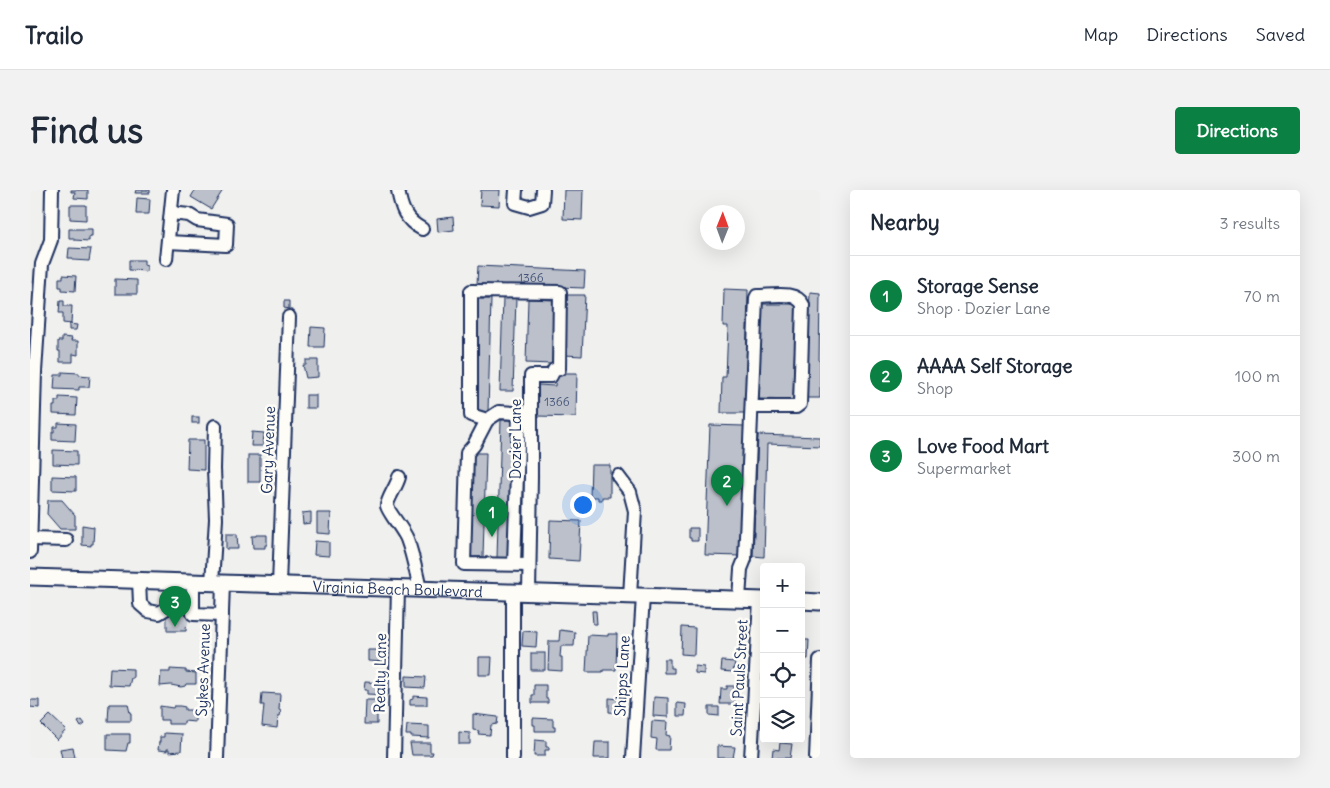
<!DOCTYPE html>
<meta charset="utf-8">
<style>
body{margin:0;font-family:Delius,sans-serif;background:#f2f2f3;color:#1f2937}
.controls{position:absolute;right:15px;bottom:15px;display:grid;overflow:hidden;border-radius:5px;box-shadow:0 5px 20px #0002}
.controls button{width:45px;height:45px;display:grid;place-items:center;padding:0;border:0;border-bottom:1px solid #e0e1e3;background:#fff;color:#1f2937;font:25px sans-serif}
.compass{position:absolute;left:670px;top:15px;width:45px;height:45px;border-radius:50%;background:#fff;box-shadow:0 5px 20px #0002;rotate:1deg}
.you{position:absolute;left:552px;top:314px;width:18px;height:18px;margin:-12px;border:4px solid #fff;border-radius:50%;background:#1a73e8;box-shadow:0 0 0 8px #1a73e833}
.badge{display:grid;place-items:center;width:32px;height:32px;border-radius:50%;background:#0b8043;color:#fff;font-size:16px;font-weight:700}
.pin{position:absolute;translate:-50% -41px;filter:drop-shadow(0 1px 2px #0008)}
.pin::after{content:'';position:absolute;top:26px;width:18px;height:15px;background:inherit;clip-path:polygon(0 0,100% 0,50% 100%)}
.list{margin:0;padding:0;list-style:none}
h2{display:flex;justify-content:space-between;align-items:center;height:65px;margin:0;padding:0 20px;font-size:21px}
h2 small{font-size:16px;font-weight:400;color:#747a83}
.list li{display:grid;grid-template-columns:32px 1fr auto;gap:15px;align-items:center;box-sizing:border-box;height:80px;padding:0 20px;border-top:1px solid #e0e1e3}
.list b{display:block;font-size:19px;white-space:nowrap}
.list p{margin:0;font-size:16px;white-space:nowrap;color:#747a83}
.list em{font-size:16px;font-style:normal;color:#747a83}
.icon{flex:none;width:28px;height:28px;fill:none;stroke:currentColor;stroke-width:2;stroke-linecap:round;stroke-linejoin:round}
.map{position:relative;flex:none;width:790px;height:568px;overflow:hidden;border-radius:5px}
header{display:flex;align-items:center;gap:30px;box-sizing:border-box;height:70px;padding:0 25px;background:#fff;border-bottom:1px solid #e0e1e3}
header strong{font-size:24px}
nav{display:flex;gap:28px;margin-inline-start:auto;font-size:18px}
.intro{display:flex;align-items:center;justify-content:space-between;box-sizing:border-box;height:120px;padding:0 30px}
h1{margin:0;font-size:35px}
.button{padding:12px 22px;border-radius:5px;background:#0b8043;color:#fff;font-size:18px;font-weight:700}
main{display:flex;gap:30px;padding:0 30px}
aside{flex:1;background:#fff;border-radius:5px;box-shadow:0 5px 20px #0002}
.map>svg:first-child{display:block}
</style>
<header>
<strong>Trailo</strong>
<nav><a>Map</a><a>Directions</a><a>Saved</a></nav>
</header>
<div class="intro"><h1>Find us</h1><a class="button">Directions</a></div>
<main>
<div class="map">
<svg width="790" height="568" viewBox="0 0 790 568">
<rect width="100%" height="100%" fill="#f0f0ee"/>
<filter id="ink" filterUnits="userSpaceOnUse"><feTurbulence type="fractalNoise" baseFrequency=".02" numOctaves="2"/><feDisplacementMap in="SourceGraphic" scale="10" xChannelSelector="R" yChannelSelector="G"/><feConvolveMatrix kernelMatrix="1 2 1 2 8 2 1 2 1" color-interpolation-filters="sRGB"/></filter>
<g filter="url(#ink)">
<g fill="#bbc0ca" stroke="#1b2f5e">
<path d="M41,0H58V9L44,8L45,2H41Z"/>
<path d="M106,0H120V3H105Z"/>
<path d="M165,0H193L181,19L161,7Z"/>
<path d="M451,0H470L469,16L450,15Z"/>
<path d="M534,0H553L552,30L533,29Z"/>
<path d="M107,8L120,9L119,24H106Z"/>
<path d="M40,15H56V30L40,29Z"/>
<path d="M423,27L424,40L408,42L407,29Z"/>
<path d="M39,39H62V46H59V51L44,50V48H39Z"/>
<path d="M39,58L61,59L59,71L43,70V68H38Z"/>
<path d="M99,70H114V75L117,76V81L99,80Z"/>
<path d="M448,76L555,81L554,98L447,94Z"/>
<path d="M33,85L46,86L45,101L32,100V97H29V88H33Z"/>
<path d="M85,89L107,90V104H85Z"/>
<path d="M694,99L718,100L715,223H691L692,187H696L698,136H693Z"/>
<path d="M780,102L790,103L789,171H790V208H776Z"/>
<path d="M537,105H555L552,166L535,165Z"/>
<path d="M473,108H486L483,201H470Z"/>
<path d="M448,109H461L458,222L444,221Z"/>
<path d="M498,109L524,110L522,174L496,173Z"/>
<path d="M30,111H34V116H42L41,134L33,133V123H29Z"/>
<path d="M254,111H259V119L254,118Z"/>
<path d="M732,114H766L763,210L729,209Z"/>
<path d="M39,134L47,135L46,140H39Z"/>
<path d="M281,137L295,138L294,157H280Z"/>
<path d="M32,147L42,148L41,151H48V165L43,164V172H30V161H28V151H32Z"/>
<path d="M276,170H288V187L276,188L273,175H276Z"/>
<path d="M32,182L49,183V185L60,186L59,197H49V200L24,199L25,185H32Z"/>
<path d="M526,183H547L546,227L507,226L508,195L525,196Z"/>
<rect x="276" y="205" width="10" height="13"/>
<path d="M29,207L47,208L46,225L23,224V216H25V211H29Z"/>
<rect x="162" y="227" width="7" height="6"/>
<path d="M471,230H485L480,368H467Z"/>
<path d="M28,233L46,234L45,251L22,250V242H24V237H28Z"/>
<path d="M680,235L714,236L711,366L675,365Z"/>
<path d="M222,242L234,243L233,256H221Z"/>
<path d="M728,245L790,247V256L737,254L734,367L723,366Z"/>
<path d="M158,250H174V280L157,279Z"/>
<path d="M23,260L47,261V275L23,274Z"/>
<path d="M443,263H456L453,367H439Z"/>
<rect x="218" y="265" width="12" height="27"/>
<path d="M561,275H580V307H572V310H568V307H560Z"/>
<path d="M22,286L46,287V301L22,300Z"/>
<path d="M18,310H32L45,325V339H30L17,324Z"/>
<path d="M281,322V333L273,334L272,323Z"/>
<path d="M287,323H301L300,344L287,343Z"/>
<path d="M520,330L551,331L549,371L519,369Z"/>
<path d="M52,335L64,337L63,354H61V356L52,355Z"/>
<path d="M659,338H668V351H661V348H659Z"/>
<path d="M196,344H207L208,359H196Z"/>
<path d="M227,345H237V355H235V358H223L222,346H227Z"/>
<path d="M285,351L299,352V366L284,365Z"/>
<path d="M137,412H158L156,441H137Z"/>
<path d="M562,421H566L567,434H563Z"/>
<path d="M652,437L665,438L664,465L651,464Z"/>
<path d="M530,440L545,442L544,456H531L530,467H532V481L518,480L519,451H529Z"/>
<path d="M493,441L507,442L506,457L492,456Z"/>
<path d="M578,444H587L586,480H573V482H556L558,445L578,446Z"/>
<path d="M771,450H779L778,469H771Z"/>
<path d="M338,460H354V472L338,471Z"/>
<rect x="501" y="463" width="14" height="17"/>
<path d="M449,467H462L461,485H449Z"/>
<path d="M634,469H640V478H644V483H634Z"/>
<path d="M692,471L705,472L703,482L691,481Z"/>
<path d="M665,476L674,477V484L665,483Z"/>
<path d="M80,478L103,479V488H101L99,496L79,495Z"/>
<path d="M140,479L156,480V482L166,483V494H156L155,496L151,497L141,495L130,496L131,482H140Z"/>
<path d="M376,486L396,487L395,498L376,497Z"/>
<path d="M335,492L356,493V505L337,504V500H334Z"/>
<path d="M504,495H516V509H518V513H502V505H504Z"/>
<path d="M697,496H704L705,514H690L691,499H697Z"/>
<path d="M232,503L250,504L249,520L251,521L250,526H248L247,538L232,536L234,515H231Z"/>
<path d="M383,506L397,507V515H380V510L383,509Z"/>
<path d="M624,507L638,508V527L623,526Z"/>
<path d="M579,508L590,509L592,517H590V523L579,522Z"/>
<path d="M0,510H9V518L0,517Z"/>
<path d="M335,510H347V534H334Z"/>
<path d="M647,513L656,514L655,526H647Z"/>
<path d="M79,514H98L100,523H101V531H78Z"/>
<path d="M130,516L143,518L144,516H150L155,517V520H165V532L154,531V534H138V530H130Z"/>
<path d="M679,517H689V526L679,525Z"/>
<path d="M443,524L468,527L467,534L461,535L460,545L448,544L449,541L443,540Z"/>
<path d="M20,525L36,540L27,550L11,534Z"/>
<path d="M503,528L523,529V537H525V541H505V535H503Z"/>
<path d="M52,530L55,534L51,537L48,532Z"/>
<path d="M622,531L637,532L636,545L640,546L639,560H626L627,549L621,548Z"/>
<path d="M377,535L399,536V548L381,547V545H376Z"/>
<path d="M429,542L440,543V554H429Z"/>
<path d="M134,543L152,544L151,561L139,562V559H137V561L128,560L129,552H130V547H134Z"/>
<path d="M77,544H100V553H98L96,561L77,560Z"/>
<path d="M505,550L516,551V557H519V560H515V566H504Z"/>
<path d="M565,552H580V568H564Z"/>
<path d="M380,553H400V562H403L402,565H382Z"/>
<path d="M750,553L762,554L760,568H742L743,559L749,560Z"/>
<path d="M687,556L705,557L703,568H687Z"/>
<path d="M43,557L45,568H32L30,559Z"/>
</g>
<g fill="none" stroke-linecap="round" stroke-linejoin="round">
<g stroke="#c5c9d1" stroke-width="12" stroke-dasharray="12 6" stroke-linecap="butt">
<path d="M137,418H158"/>
<path d="M137,429L158,430"/>
</g>
<g stroke="#1b2f5e" stroke-width="16">
<g id="minor">
<path d="M368,0C371,18 375,30 392,39"/>
<path d="M486,0L485,13L499,17L512,13L513,0"/>
<path d="M138,52L196,55L197,34L167,30L159,25L141,23"/>
<path d="M136,69L143,0"/>
<path d="M457,230L444,255L437,263L434,374L499,375"/>
<path d="M588,286L600,302L605,321L600,406"/>
<path d="M369,287C367,296 357,309 357,316C358,322 373,339 377,349C383,365 386,382 390,399"/>
<path d="M0,349L36,350"/>
<path d="M0,362L5,182L12,74L21,50L22,0"/>
<path d="M484,374L489,223"/>
<path d="M109,390L110,414L118,421L129,423L137,418"/>
<path d="M163,392V424L192,425"/>
<path d="M182,393L186,329L184,279L185,236"/>
<path d="M249,395L259,127"/>
<path d="M499,403L501,287V186H521L524,180L529,179L530,102L441,101V225L457,230L469,222L500,224"/>
<path d="M709,409L711,379L715,369L716,347L726,108L727,106C742,106 766,100 773,115L770,214L766,217H722"/>
<path d="M187,568L193,393"/>
<path d="M364,568L368,398"/>
<path d="M483,568V402"/>
<path d="M603,568L613,406"/>
<path d="M721,568L730,410"/>
<path d="M786,568L790,470"/>
</g>
</g>
<g stroke="#1b2f5e" stroke-width="19">
<g id="major">
<path id="s1" d="M0,387L734,410"/>
<path d="M771,411L790,412"/>
</g>
</g>
<use href="#minor" stroke="#fdfcf7" stroke-width="12"/>
<use href="#major" stroke="#fdfcf7" stroke-width="15"/>
</g>
</g>
<g text-anchor="middle" dominant-baseline="central" stroke-width="5" stroke-linejoin="round" paint-order="stroke">
<g font-size="12" fill="#435379">
<text x="501" y="87">1366</text>
<text x="527" y="211">1366</text>
</g>
<g font-size="15" fill="#1b2f5e" stroke="#fdfcf7">
<text transform="translate(485 249) rotate(-90)">Dozier Lane</text>
<text transform="translate(238 260) rotate(-88)">Gary Avenue</text>
<text stroke="none"><textPath href="#s1" startOffset="368">Virginia Beach Boulevard</textPath></text>
<text transform="translate(173 480) rotate(-88)">Sykes Avenue</text>
<text transform="translate(350 483) rotate(-89)">Realty Lane</text>
<text transform="translate(592 486) rotate(-87)">Shipps Lane</text>
<text transform="translate(709 488) rotate(-87)">Saint Pauls Street</text>
</g>
</g>
</svg>
<div class="controls">
<button>+</button>
<button>−</button>
<button><svg class="icon" aria-label="locate" viewBox="0 0 24 24"><circle cx="12" cy="12" r="6"/><path d="M12 2v4M12 18v4M2 12h4M18 12h4"/></svg></button>
<button><svg class="icon" aria-label="layers" viewBox="0 0 24 24"><path d="M12 4l9 5-9 5-9-5zM3 14l9 5 9-5"/></svg></button>
</div>
<svg class="compass" viewBox="-18 -18 36 36"><path d="M0-13l5 13h-10z" fill="#e53935"/><path d="M0 13l5-13h-10z" fill="#747a83"/></svg>
<div class="you"></div>
<div class="pin badge" style="left:462px;top:347px">1</div>
<div class="pin badge" style="left:697px;top:316px">2</div>
<div class="pin badge" style="left:145px;top:437px">3</div>
</div>
<aside>
<h2>Nearby<small>3 results</small></h2>
<ul class="list">
<li><span class="badge">1</span><div><b>Storage Sense</b><p>Shop · Dozier Lane</p></div><em>70 m</em></li>
<li><span class="badge">2</span><div><b>AAAA Self Storage</b><p>Shop</p></div><em>100 m</em></li>
<li><span class="badge">3</span><div><b>Love Food Mart</b><p>Supermarket</p></div><em>300 m</em></li>
</ul>
</aside>
</main>
